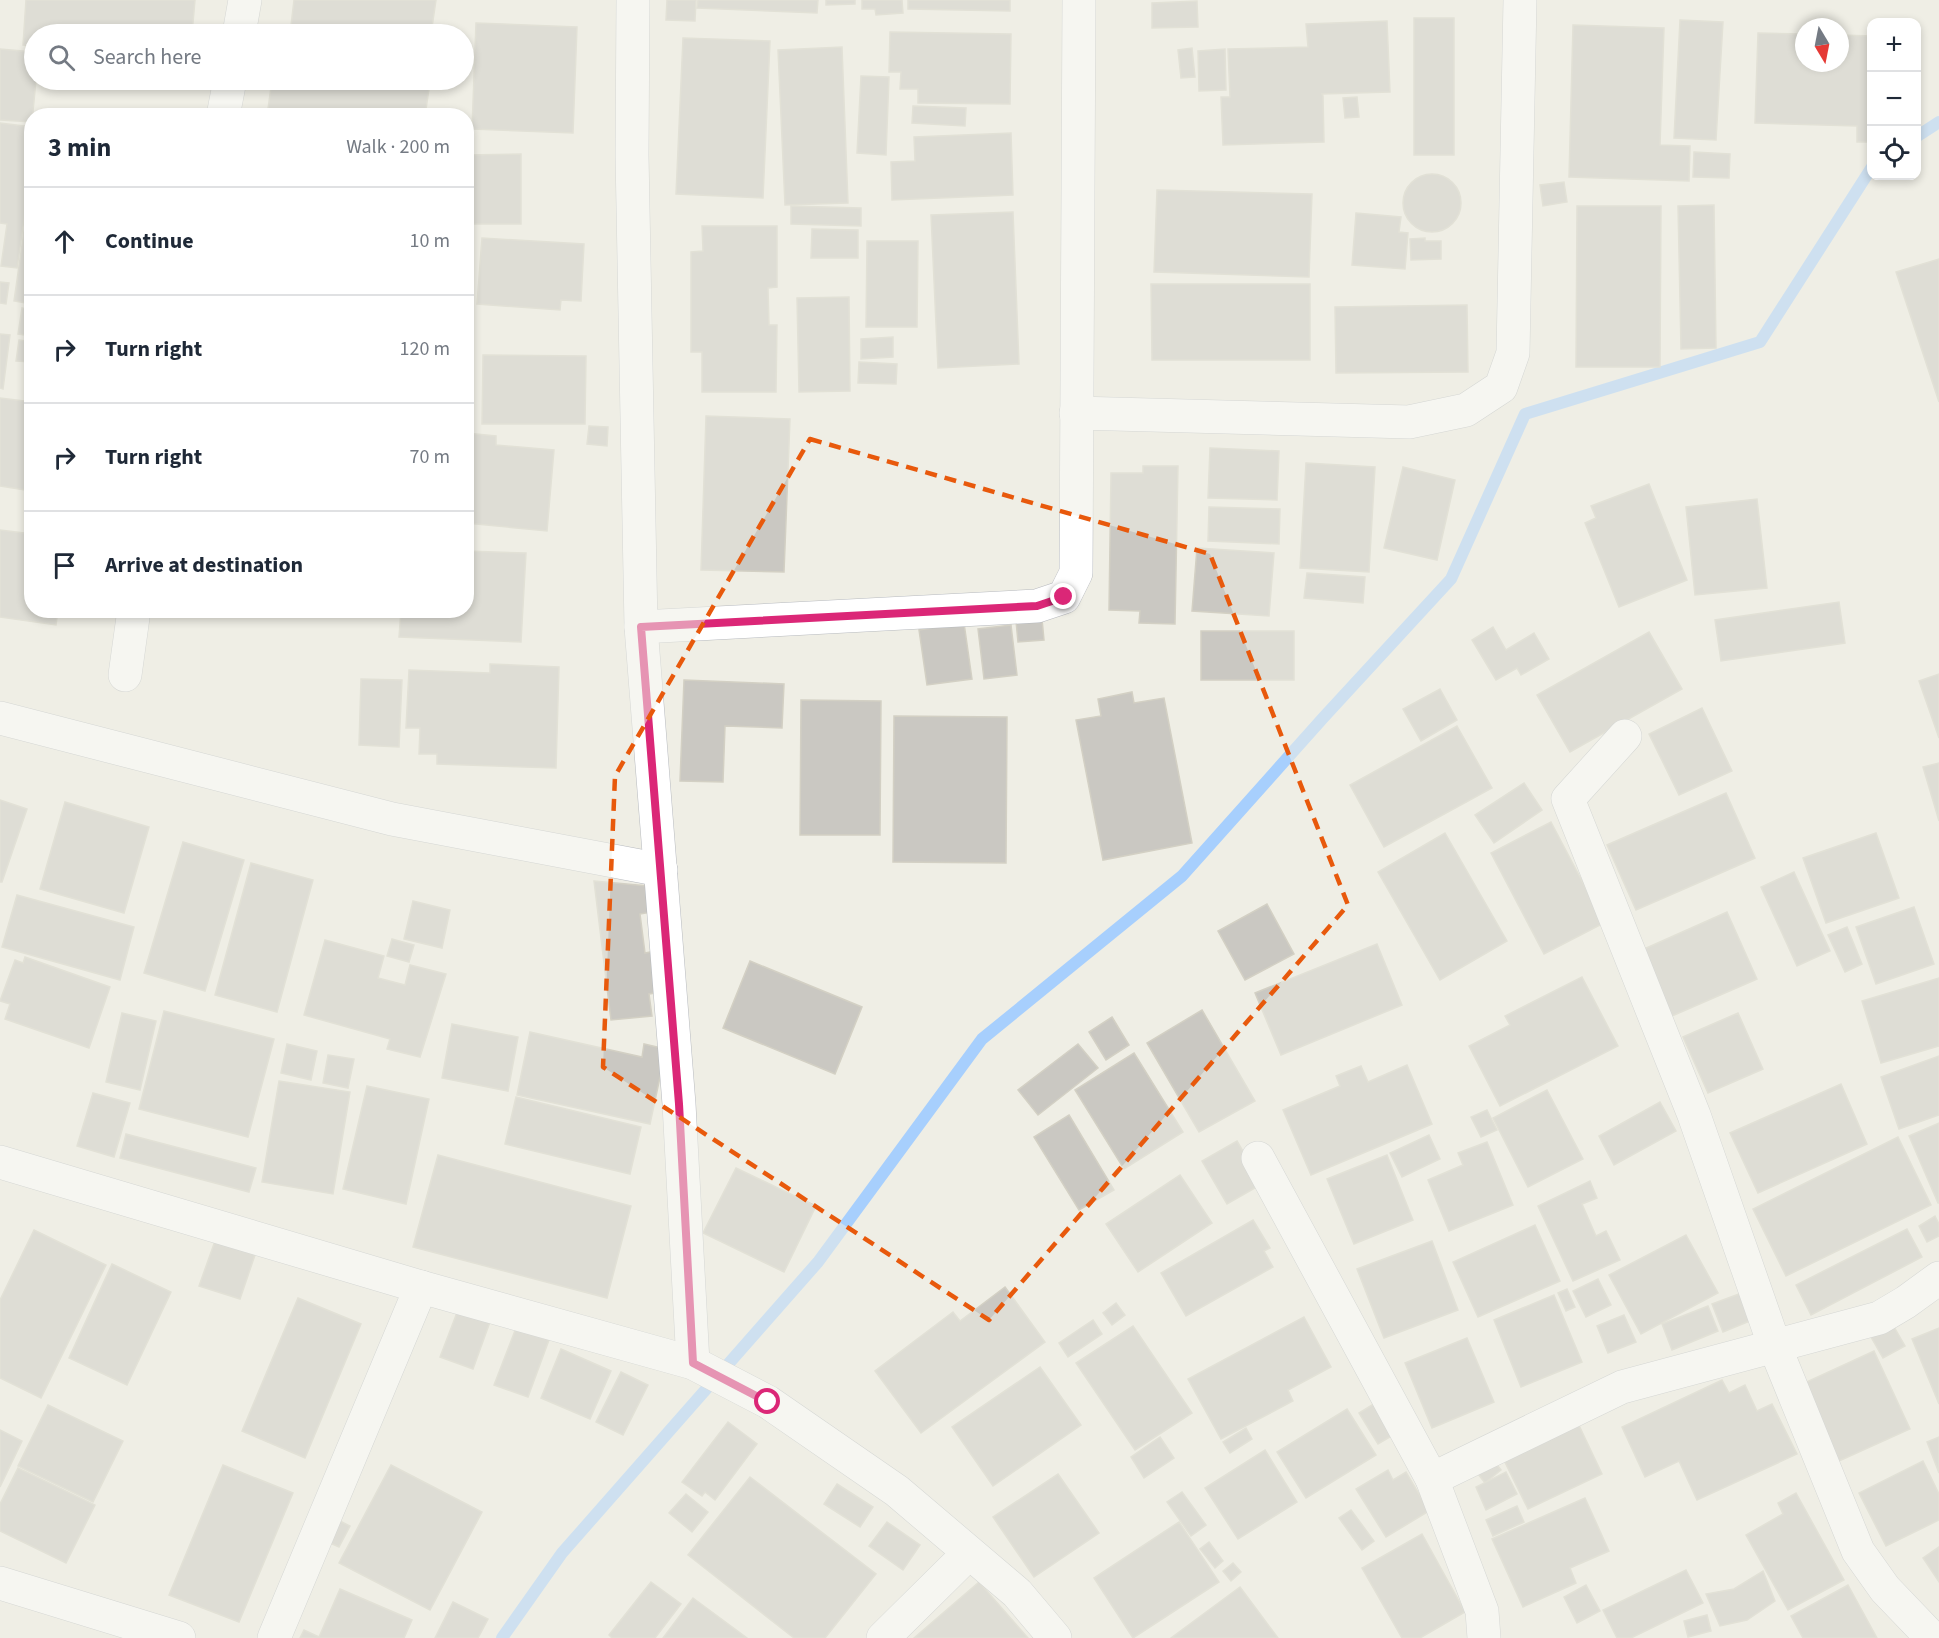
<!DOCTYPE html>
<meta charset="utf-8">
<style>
body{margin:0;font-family:"Source Sans 3",sans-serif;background:#f2f2f3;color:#1f2937}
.controls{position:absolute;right:18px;top:18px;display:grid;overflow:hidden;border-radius:12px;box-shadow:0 3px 9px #0003}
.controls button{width:54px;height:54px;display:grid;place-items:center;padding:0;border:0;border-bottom:2px solid #e0e1e3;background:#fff;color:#1f2937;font:30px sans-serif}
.compass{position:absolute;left:1795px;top:18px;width:54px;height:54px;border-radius:50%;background:#fff;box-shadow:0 3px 9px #0003;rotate:170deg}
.stop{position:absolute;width:18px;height:18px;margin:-14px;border:4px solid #db2777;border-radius:50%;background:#fff}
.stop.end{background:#db2777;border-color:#fff;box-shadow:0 2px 6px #0008}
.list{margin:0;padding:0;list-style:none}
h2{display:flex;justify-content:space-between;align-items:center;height:78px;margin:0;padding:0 24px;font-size:26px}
h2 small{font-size:20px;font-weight:400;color:#747a83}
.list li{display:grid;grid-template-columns:39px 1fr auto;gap:18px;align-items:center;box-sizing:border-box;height:108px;padding:0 24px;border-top:2px solid #e0e1e3}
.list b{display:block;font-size:22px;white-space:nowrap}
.list em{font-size:20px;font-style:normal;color:#747a83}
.icon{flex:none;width:33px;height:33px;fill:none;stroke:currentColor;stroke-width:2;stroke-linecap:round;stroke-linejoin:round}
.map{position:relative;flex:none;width:1939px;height:1638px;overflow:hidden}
.search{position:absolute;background:#fff;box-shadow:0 3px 9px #0003;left:24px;top:24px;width:450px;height:66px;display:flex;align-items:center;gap:15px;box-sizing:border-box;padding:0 21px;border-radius:33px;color:#747a83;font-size:22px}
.panel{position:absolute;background:#fff;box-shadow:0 3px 9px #0003;left:24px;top:108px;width:450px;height:510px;border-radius:24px}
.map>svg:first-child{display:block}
</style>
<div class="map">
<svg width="1939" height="1638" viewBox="0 0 1939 1638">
<rect width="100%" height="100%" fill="#efeee5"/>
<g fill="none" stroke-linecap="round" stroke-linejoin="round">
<g stroke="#a7cffd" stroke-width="12">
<path d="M1916,137L1939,122"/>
<path d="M502,1638L562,1553L818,1262L982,1039L1182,876L1323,718L1451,579L1525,414L1760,342L1872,167"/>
</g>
</g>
<g fill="#cac8c2" stroke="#d3d0c4" stroke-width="1.5">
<path d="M26,0H195L192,34H34V46L23,45Z"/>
<path d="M294,0H436L431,34H290Z"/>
<path d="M667,0H696L695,21L666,20Z"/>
<path d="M698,0H818L817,13L697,8Z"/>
<path d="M826,0H855V4L826,5Z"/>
<path d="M862,0H902L903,13L876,15L875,9H862Z"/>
<path d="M908,0H1010V11L908,9Z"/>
<path d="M1197,1L1198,27L1152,28V3Z"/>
<rect x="1414" y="18" width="40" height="137"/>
<path d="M1680,20L1723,22L1716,140L1674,138Z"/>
<path d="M1387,21L1390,92L1322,94L1323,96L1324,142L1223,145L1221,97H1230L1228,49L1308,47L1306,24Z"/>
<path d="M476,23L577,27L573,133L472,129Z"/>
<path d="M1573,25L1664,28L1660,145L1690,146L1689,181L1569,177Z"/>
<path d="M890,32L1011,34L1010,104L918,103V89H900L901,72H889Z"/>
<path d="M1758,33L1804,34V63H1840V35L1872,36V142H1857V126L1755,123Z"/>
<path d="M683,38L770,41L763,198L676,194Z"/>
<path d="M842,47L848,203L785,205L778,50Z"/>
<path d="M1192,48L1195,77L1181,78L1178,50Z"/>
<path d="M0,49L34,52L36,80L32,122L0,120Z"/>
<path d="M1225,49L1226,90L1199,91L1198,51Z"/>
<path d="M861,76L889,77L886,155L857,153Z"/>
<path d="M272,80H369L429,89L425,116H267Z"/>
<path d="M1357,97L1359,117L1345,118L1343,98Z"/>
<path d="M913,106L966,108L965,126L912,123Z"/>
<path d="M0,123L32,127V164L17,268L1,266L7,224L0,223Z"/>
<path d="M1011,133L1013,195L892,200L891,162L915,161L914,137Z"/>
<path d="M1694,152L1730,154L1729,178L1693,177Z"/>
<path d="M521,154V224H466V155Z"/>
<circle cx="1432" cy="203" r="29"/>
<path d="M32,175V304L14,301Z"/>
<path d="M1564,182L1567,202L1543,206L1540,185Z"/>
<path d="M1157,190L1312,194L1309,277L1154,272Z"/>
<path d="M1714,205L1716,348L1681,349L1678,206Z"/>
<path d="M791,206L861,208V226L791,224Z"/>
<path d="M1577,206H1661L1660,367H1576Z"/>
<path d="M1013,212L1019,364L938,368L931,215Z"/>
<path d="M1356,213L1401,217L1399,232L1408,233L1405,269L1352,265Z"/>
<path d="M702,226H777V287L768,288L769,325H777L776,392H702V352H691V252L703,251Z"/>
<path d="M812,229L858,230V258H811Z"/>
<path d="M482,238L584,244L581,301L561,300L560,310L477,304Z"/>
<path d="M1425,238V241H1441V259L1411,260L1410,239Z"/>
<path d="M867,241H918L917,327H866Z"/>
<path d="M1939,259V402L1896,272Z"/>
<path d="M0,282L9,283L6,304L0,303Z"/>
<path d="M1151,284H1310V360H1152Z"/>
<path d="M849,297L850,391L799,392L797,298Z"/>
<path d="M1467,305L1468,372L1336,373L1335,307Z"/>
<path d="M22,308L32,310V336L18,334Z"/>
<path d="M0,334L10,335L3,389L0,388Z"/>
<path d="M893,337V357L861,359V339Z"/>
<path d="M19,340L32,342V362L16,361Z"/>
<path d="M483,355L586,356L585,424H482Z"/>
<path d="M859,362L897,364L896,384L858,383Z"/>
<path d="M0,398L32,402V491L0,486Z"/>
<path d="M706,416L790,419L784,572L701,570Z"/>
<path d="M589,426L608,427L607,446L587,444Z"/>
<path d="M466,433L496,436V445L554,450L547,531L466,523Z"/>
<path d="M1210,448L1279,451L1277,500L1208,498Z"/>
<path d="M1306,463L1375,467L1369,572L1300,568Z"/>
<path d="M1143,466H1178L1175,624L1139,623L1140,611L1109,610L1111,473H1143Z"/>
<path d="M1403,467L1455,480L1437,560L1384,548Z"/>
<path d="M1649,484L1687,580L1619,607L1585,523L1596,518L1591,506Z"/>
<path d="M1757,499L1767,588L1695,595L1686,507Z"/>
<path d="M1209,507L1280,509L1279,544L1208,541Z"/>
<path d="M0,530L32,534V610H58L56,625L0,617Z"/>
<path d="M1197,548L1274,553L1269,616L1192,611Z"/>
<path d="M466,551L526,553L521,642L399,637L401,610H466Z"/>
<path d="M1307,573L1365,577L1363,603L1304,598Z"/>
<path d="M1839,602L1845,643L1721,661L1715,620Z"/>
<path d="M1042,619L1044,640L1018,642L1016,621Z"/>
<path d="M964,623L972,679L927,685L919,630Z"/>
<path d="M1011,625L1017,675L984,679L978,629Z"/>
<path d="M1493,627L1506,650L1534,633L1549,659L1521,675L1517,668L1496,680L1472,640Z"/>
<rect x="1201" y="631" width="93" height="49"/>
<path d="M1649,632L1682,689L1570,752L1537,695Z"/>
<path d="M490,664L559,667L556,768L437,764V754H419L420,728H406L409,670L490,673Z"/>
<path d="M1939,674V738L1919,681Z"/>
<path d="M361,679L402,680L399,747L359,745Z"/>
<path d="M684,680L784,684L782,728L725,726L723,782L680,781Z"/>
<path d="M1440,689L1457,720L1421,741L1403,709Z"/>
<path d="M1132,692L1134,703L1164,698L1192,843L1103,860L1076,720L1101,716L1098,699Z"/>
<path d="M801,700L881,701L880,835H800Z"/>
<path d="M1702,708L1732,771L1679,795L1649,734Z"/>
<path d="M894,716L1007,717L1006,863L893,862Z"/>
<path d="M1457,726L1492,788L1384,847L1350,785Z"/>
<path d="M1939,763V821L1923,767Z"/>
<path d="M1524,783L1542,810L1494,843L1475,815Z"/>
<path d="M1726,793L1755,858L1636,910L1607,845Z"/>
<path d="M0,800L27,809L2,882H0Z"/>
<path d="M65,802L149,827L124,913L40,889Z"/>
<path d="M1551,822L1604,923L1544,954L1491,853Z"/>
<path d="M1445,833L1507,941L1440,980L1378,872Z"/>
<path d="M1876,833L1899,898L1826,923L1803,858Z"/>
<path d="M183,842L244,860L205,991L144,973Z"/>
<path d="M251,863L313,880L277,1012L215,995Z"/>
<path d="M1794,872L1830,951L1797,966L1761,887Z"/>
<path d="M594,881L648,886L652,912L640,914L645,953L656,951L662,992L649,994L652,1016L611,1020Z"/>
<path d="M17,895L134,927L120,980L2,947Z"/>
<path d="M413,901L450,910L442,948L404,939Z"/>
<path d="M1267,904L1294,954L1245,980L1218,931Z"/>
<path d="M1914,907L1934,964L1876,984L1856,927Z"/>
<path d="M1727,912L1757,979L1672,1016L1642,950Z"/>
<path d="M1847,927L1862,964L1845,972L1828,935Z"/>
<path d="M392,939L414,945L409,962L387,956Z"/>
<path d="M325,940L384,956L378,978L405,985L410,965L446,974L420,1057L387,1049L390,1039L304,1015Z"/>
<path d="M1377,944L1402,1005L1281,1055L1255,993Z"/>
<path d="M25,957L110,987L89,1048L5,1019L10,1004L0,1001L15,960L23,963Z"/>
<path d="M750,961L862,1007L835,1074L723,1028Z"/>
<path d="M1582,977L1618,1046L1500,1106L1469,1046L1510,1025L1505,1016Z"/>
<path d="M1939,978V1046L1881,1063L1862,1001Z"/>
<path d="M1202,1010L1255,1101L1199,1132L1147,1043Z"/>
<path d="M164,1011L274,1039L248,1137L139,1109Z"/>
<path d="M122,1013L156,1021L140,1090L106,1082Z"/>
<path d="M1738,1013L1763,1069L1708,1093L1683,1037Z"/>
<path d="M1112,1017L1129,1045L1106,1060L1089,1032Z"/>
<path d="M452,1024L518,1037L508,1091L442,1078Z"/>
<path d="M530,1032L642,1057L644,1044L666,1049L650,1124L517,1095Z"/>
<path d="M287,1044L317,1051L311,1080L281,1073Z"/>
<path d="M1078,1044L1098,1068L1038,1115L1018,1090Z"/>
<path d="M1134,1053L1183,1132L1124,1169L1075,1090Z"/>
<path d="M328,1055L354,1059L348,1088L323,1083Z"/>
<path d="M1939,1056V1115L1899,1129L1881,1077Z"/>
<path d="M1407,1065L1432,1124L1311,1175L1283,1110L1340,1086L1336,1076L1361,1066L1368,1082Z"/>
<path d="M279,1081L350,1092L333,1194L262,1182Z"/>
<path d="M1841,1084L1867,1144L1758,1193L1730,1133Z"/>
<path d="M367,1086L429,1099L406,1204L343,1189Z"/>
<path d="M1547,1090L1583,1159L1528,1187L1493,1118Z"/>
<path d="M93,1093L130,1103L114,1157L77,1146Z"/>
<path d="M516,1097L641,1127L630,1174L505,1144Z"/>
<path d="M1660,1102L1676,1131L1614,1165L1599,1136Z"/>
<path d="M1487,1110L1497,1130L1481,1137L1471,1117Z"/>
<path d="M1069,1115L1114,1190L1079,1210L1034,1137Z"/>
<path d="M1939,1123V1203H1938L1909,1136Z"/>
<path d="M126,1134L256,1168L249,1192L120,1158Z"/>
<path d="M1429,1135L1440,1159L1402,1177L1390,1153Z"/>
<path d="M1898,1137L1931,1205L1786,1276L1753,1209Z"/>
<path d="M1237,1141L1262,1184L1227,1204L1202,1161Z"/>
<path d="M1487,1142L1513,1205L1449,1231L1428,1180L1463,1165L1458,1153Z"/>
<path d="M438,1155L631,1206L607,1298L413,1247Z"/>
<path d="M1387,1155L1413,1220L1354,1244L1327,1179Z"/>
<path d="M736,1168L816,1206L784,1272L703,1233Z"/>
<path d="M1180,1175L1212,1223L1138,1272L1106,1224Z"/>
<path d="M1590,1181L1597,1198L1582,1204L1596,1236L1606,1231L1620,1260L1573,1281L1538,1206Z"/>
<path d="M1935,1216L1939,1224V1236L1927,1242L1919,1226Z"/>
<path d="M1253,1220L1270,1248L1264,1251L1273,1267L1186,1316L1161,1273Z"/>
<path d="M1535,1225L1560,1281L1478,1317L1453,1262Z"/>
<path d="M1907,1229L1922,1257L1811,1315L1796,1285Z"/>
<path d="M34,1230L106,1265L41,1398L0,1378V1300Z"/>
<path d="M1686,1235L1718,1293L1641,1334L1609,1275Z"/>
<path d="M215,1241L255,1255L240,1299L199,1286Z"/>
<path d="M1432,1241L1458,1310L1384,1338L1357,1269Z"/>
<path d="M112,1264L171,1292L127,1385L69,1358Z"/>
<path d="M1598,1279L1611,1305L1586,1317L1573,1291Z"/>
<path d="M1005,1287L1045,1342L921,1433L875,1371L953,1312L960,1321Z"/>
<path d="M1567,1289L1575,1307L1566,1311L1558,1293Z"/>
<path d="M1747,1291L1757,1318L1723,1332L1712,1304Z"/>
<path d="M1554,1295L1582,1362L1521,1387L1494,1320Z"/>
<path d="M298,1298L361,1324L305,1458L242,1431Z"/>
<path d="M1116,1303L1125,1315L1112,1325L1103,1313Z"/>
<path d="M1708,1306L1718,1331L1672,1350L1662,1324Z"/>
<path d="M458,1310L490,1322L473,1369L440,1357Z"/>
<path d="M1624,1315L1636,1342L1608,1353L1597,1326Z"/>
<path d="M1304,1317L1331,1367L1288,1390L1293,1401L1221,1439L1188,1379Z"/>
<path d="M1889,1318L1905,1346L1883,1358L1867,1330Z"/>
<path d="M1093,1320L1102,1334L1068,1357L1059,1343Z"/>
<path d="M1133,1326L1192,1413L1135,1450L1076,1363Z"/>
<path d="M516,1328L549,1340L528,1397L494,1385Z"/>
<path d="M1939,1328V1404L1912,1339Z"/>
<path d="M1467,1338L1494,1402L1432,1428L1405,1363Z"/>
<path d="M561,1349L611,1371L590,1419L541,1398Z"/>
<path d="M1874,1351L1910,1429L1839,1461L1802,1384Z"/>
<path d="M1040,1367L1081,1425L993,1486L952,1427Z"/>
<path d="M621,1372L648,1385L623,1435L596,1422Z"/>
<path d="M1722,1380L1729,1393L1745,1385L1757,1411L1772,1404L1797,1454L1697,1500L1679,1461L1645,1477L1622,1427Z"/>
<path d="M1380,1400L1400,1431L1378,1444L1359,1413Z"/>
<path d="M48,1405L123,1441L93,1502L18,1466Z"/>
<path d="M1347,1409L1376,1455L1306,1498L1277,1452Z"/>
<path d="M1576,1419L1602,1474L1528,1509L1501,1454Z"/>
<path d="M728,1422L757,1444L715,1500L705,1492L702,1496L682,1482Z"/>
<path d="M1246,1428L1252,1439L1230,1453L1223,1442Z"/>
<path d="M0,1430L22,1441L0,1487Z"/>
<path d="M1160,1437L1174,1458L1144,1478L1131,1457Z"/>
<path d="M1939,1437V1473L1927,1442Z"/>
<path d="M1265,1450L1297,1502L1238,1539L1205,1488Z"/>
<path d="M1491,1457L1501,1470L1485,1483L1475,1470Z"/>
<path d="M1923,1461L1939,1494V1520L1886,1546L1859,1493Z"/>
<path d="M223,1465L293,1493L239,1622L169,1595Z"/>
<path d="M391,1465L482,1512L430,1610L339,1563Z"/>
<path d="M18,1468L95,1505L66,1563L0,1531V1504Z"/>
<path d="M1388,1470L1393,1480L1406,1472L1429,1511L1386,1537L1356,1489Z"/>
<path d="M1506,1472L1517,1494L1486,1510L1476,1487Z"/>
<path d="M1058,1474L1099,1533L1034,1577L993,1517Z"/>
<path d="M750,1477L876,1574L825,1638H794L688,1555Z"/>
<path d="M837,1484L873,1507L860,1527L824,1504Z"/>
<path d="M1182,1492L1206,1525L1191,1536L1167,1502Z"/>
<path d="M1796,1493L1844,1580L1788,1610L1746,1535L1783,1514L1778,1503Z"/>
<path d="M686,1494L708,1512L692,1532L669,1513Z"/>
<path d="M1585,1498L1609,1551L1570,1568L1576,1583L1523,1607L1492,1539Z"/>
<path d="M1517,1506L1524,1522L1493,1536L1486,1520Z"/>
<path d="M1351,1510L1374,1541L1362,1550L1339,1518Z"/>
<path d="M334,1518L350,1526L339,1547L323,1540Z"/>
<path d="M887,1522L920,1545L903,1570L869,1546Z"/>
<path d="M1179,1522L1219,1582L1133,1638L1094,1578Z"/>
<path d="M1422,1534L1465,1612L1420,1638H1402L1362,1568Z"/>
<path d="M1209,1542L1223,1561L1215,1568L1200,1549Z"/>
<path d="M1939,1547V1582L1923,1558Z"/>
<path d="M1233,1563L1241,1572L1231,1581L1223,1571Z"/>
<path d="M1686,1570L1703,1603L1631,1638H1617L1603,1610Z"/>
<path d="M1763,1571L1775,1601L1747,1620L1720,1626L1706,1594L1734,1589Z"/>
<path d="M651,1582L681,1604L655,1638H612L609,1635Z"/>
<path d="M979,1582L1028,1638H914Z"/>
<path d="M1586,1585L1600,1611L1577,1623L1564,1597Z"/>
<path d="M1848,1585L1877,1638H1803L1791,1616Z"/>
<path d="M1240,1587L1278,1638H1171Z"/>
<path d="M340,1589L412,1620L404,1638H300L304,1630L319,1637Z"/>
<path d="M693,1598L747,1638H663Z"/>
<path d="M453,1602L488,1619L478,1638H435Z"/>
<path d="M1707,1615L1711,1631L1688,1637L1684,1621Z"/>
</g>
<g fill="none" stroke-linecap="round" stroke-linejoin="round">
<g stroke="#b7babf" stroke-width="34">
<g id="minor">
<path d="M633,0L632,155L641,627L679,1104L693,1363"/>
<path d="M239,34L245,0"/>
<path d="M223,116L230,80"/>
<path d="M1076,413L1409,422L1466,410L1501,387L1513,353L1520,0"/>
<path d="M641,627L1037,606L1064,597L1076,573L1079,0"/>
<path d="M125,675L134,610"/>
<path d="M0,718L392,819L661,870"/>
<path d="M1625,736L1568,799L1694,1115L1775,1347L1858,1551L1885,1589L1932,1638"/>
<path d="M1258,1158L1432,1479"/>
<path d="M0,1162L421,1287L693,1363L768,1402L897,1491L1017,1593L1055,1638"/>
<path d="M0,1583L179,1638"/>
<path d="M274,1638L421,1287"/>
<path d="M883,1638L969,1553"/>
<path d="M1484,1638L1482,1611L1432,1479L1622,1387L1879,1318L1906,1302L1939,1278"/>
</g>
</g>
<use href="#minor" stroke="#fff" stroke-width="33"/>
</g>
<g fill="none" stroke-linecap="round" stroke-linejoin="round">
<path stroke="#db2777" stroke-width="8" d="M768,1402L693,1363L679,1104L641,627L1037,606L1064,597"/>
</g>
<path d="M0 0H1939V1638H0ZM810,439L1210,554L1348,905L989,1320L603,1067L615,776Z" fill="#efeee5" fill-opacity=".55" fill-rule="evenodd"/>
<path fill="none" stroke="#e8590c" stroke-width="4.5" stroke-dasharray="12 8" stroke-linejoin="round" d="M810,439L1210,554L1348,905L989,1320L603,1067L615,776Z"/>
</svg>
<div class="controls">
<button>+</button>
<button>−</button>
<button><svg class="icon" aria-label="locate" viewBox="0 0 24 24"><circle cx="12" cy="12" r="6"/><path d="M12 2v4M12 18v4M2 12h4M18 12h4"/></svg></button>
</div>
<svg class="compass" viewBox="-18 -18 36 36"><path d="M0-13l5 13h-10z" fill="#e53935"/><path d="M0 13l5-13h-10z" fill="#747a83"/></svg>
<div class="stop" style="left:768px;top:1402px"></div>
<div class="stop end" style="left:1064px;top:597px"></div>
<div class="search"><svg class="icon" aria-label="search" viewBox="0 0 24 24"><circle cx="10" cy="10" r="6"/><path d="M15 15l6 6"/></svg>Search here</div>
<section class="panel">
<h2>3 min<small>Walk · 200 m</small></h2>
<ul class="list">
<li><svg class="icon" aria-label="ahead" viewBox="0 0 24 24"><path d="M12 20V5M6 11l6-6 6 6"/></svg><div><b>Continue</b></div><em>10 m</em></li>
<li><svg class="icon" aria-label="right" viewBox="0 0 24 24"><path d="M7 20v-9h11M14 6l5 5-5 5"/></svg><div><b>Turn right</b></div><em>120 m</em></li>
<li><svg class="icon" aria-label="right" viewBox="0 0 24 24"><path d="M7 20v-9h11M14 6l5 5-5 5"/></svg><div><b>Turn right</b></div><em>70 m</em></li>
<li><svg class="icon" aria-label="arrive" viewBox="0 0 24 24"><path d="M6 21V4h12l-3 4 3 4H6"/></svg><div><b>Arrive at destination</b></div></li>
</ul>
</section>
</div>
